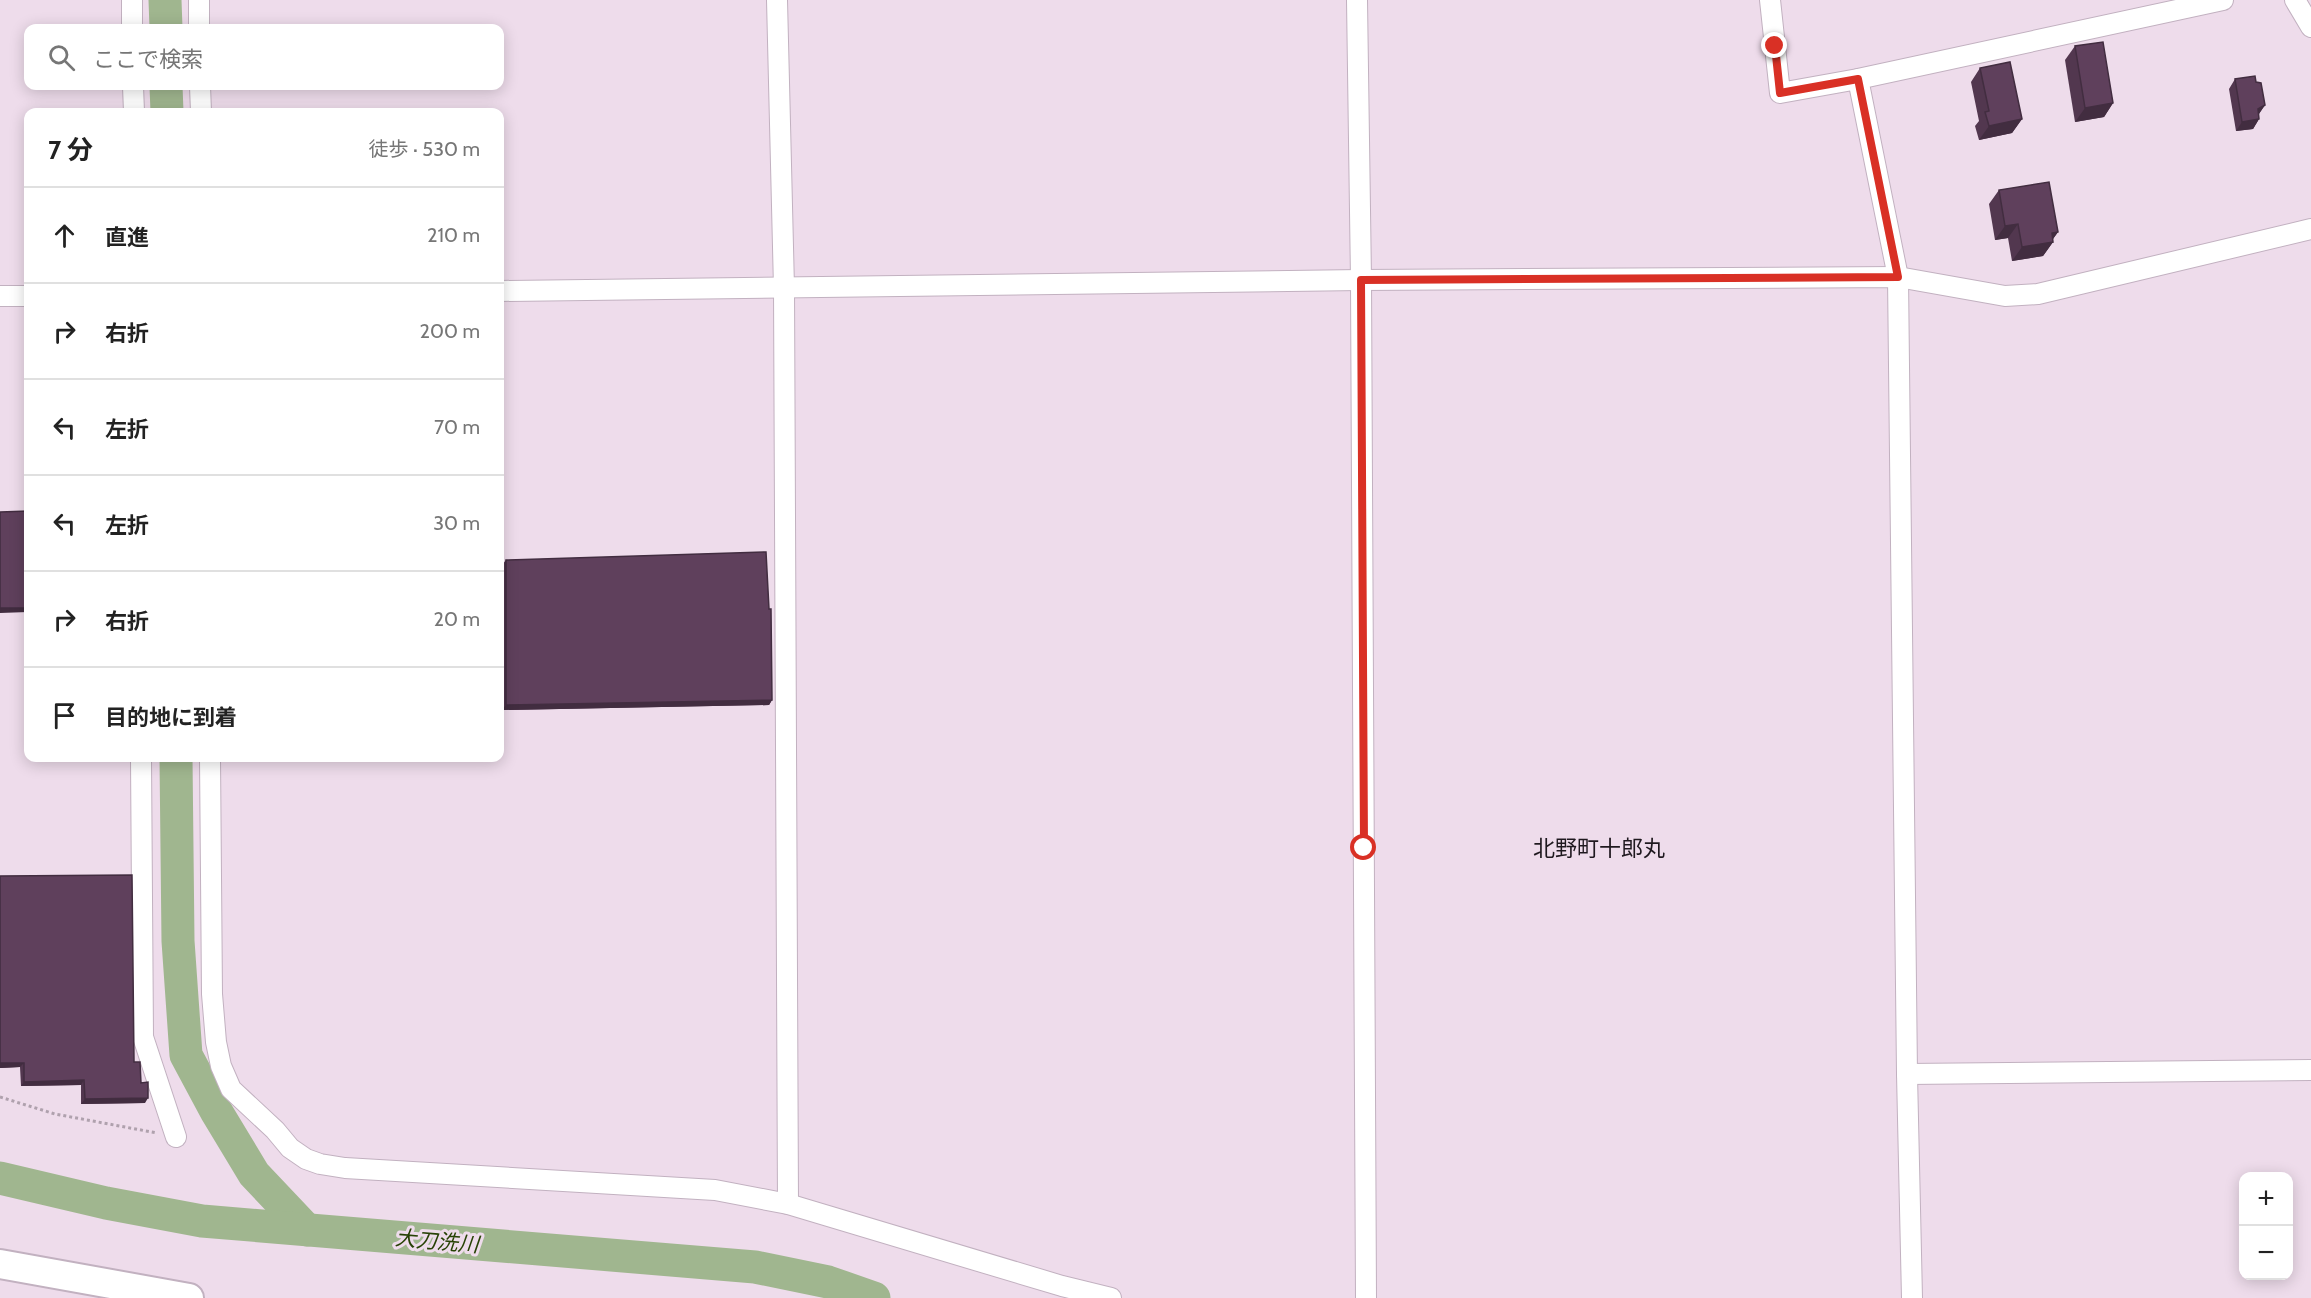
<!DOCTYPE html>
<html lang="ja">
<meta charset="utf-8">
<style>
body{margin:0;font-family:Cabin,"Noto Sans JP",sans-serif;background:#f2f2f2;color:#222}
.controls{position:absolute;right:18px;bottom:18px;display:grid;overflow:hidden;border-radius:12px;box-shadow:0 3px 15px #0003}
.controls button{width:54px;height:54px;display:grid;place-items:center;padding:0;border:0;border-bottom:2px solid #e0e0e0;background:#fff;color:#222;font:30px sans-serif}
.stop{position:absolute;width:18px;height:18px;margin:-14px;border:4px solid #d93025;border-radius:50%;background:#fff}
.stop.end{background:#d93025;border-color:#fff;box-shadow:0 2px 6px #0008}
.list{margin:0;padding:0;list-style:none}
h2{display:flex;justify-content:space-between;align-items:center;height:78px;margin:0;padding:0 24px;font-size:26px}
h2 small{font-size:20px;font-weight:400;color:#767676}
.list li{display:grid;grid-template-columns:39px 1fr auto;gap:18px;align-items:center;box-sizing:border-box;height:96px;padding:0 24px;border-top:2px solid #e0e0e0}
.list b{display:block;font-size:22px;white-space:nowrap}
.list em{font-size:20px;font-style:normal;color:#767676}
.icon{flex:none;width:33px;height:33px;fill:none;stroke:currentColor;stroke-width:2;stroke-linecap:round;stroke-linejoin:round}
.map{position:relative;flex:none;width:2311px;height:1298px;overflow:hidden}
.search{position:absolute;background:#fff;box-shadow:0 3px 15px #0003;left:24px;top:24px;width:480px;height:66px;display:flex;align-items:center;gap:15px;box-sizing:border-box;padding:0 21px;border-radius:12px;color:#767676;font-size:22px}
.panel{position:absolute;background:#fff;box-shadow:0 3px 15px #0003;left:24px;top:108px;width:480px;height:654px;border-radius:12px}
.map>svg:first-child{display:block}
</style>
<div class="map">
<svg width="2311" height="1298" viewBox="0 0 2311 1298">
<rect width="100%" height="100%" fill="#eedceb"/>
<g fill="none" stroke-linecap="round" stroke-linejoin="round">
<g stroke="#a0b68f" stroke-width="33">
<path d="M165,0L166,28"/>
<path d="M166,86L167,112"/>
<path d="M176,758L178,941L186,1055L216,1111L254,1174L307,1230"/>
<path d="M0,1178L106,1203L202,1221L755,1267L828,1282L874,1298"/>
</g>
<g stroke="#c2b1c0" stroke-width="22">
<g id="minor">
<path d="M132,0V28"/>
<path d="M199,0V28"/>
<path d="M777,0L784,288L788,1204"/>
<path d="M1357,0L1361,280L1366,1298"/>
<path d="M1770,0L1780,93L1858,79L2223,0"/>
<path d="M2295,0L2311,27"/>
<path d="M1858,79L1898,277L1907,1074L1912,1298"/>
<path d="M133,86L134,112"/>
<path d="M200,86L201,112"/>
<path d="M500,291L1361,280L1898,277L2005,296L2038,294L2311,229"/>
<path d="M0,296H28"/>
<path d="M141,758L143,1037L176,1137"/>
<path d="M210,758L212,994L216,1042L221,1066L231,1089L275,1130L290,1148L306,1159L320,1164L345,1168L715,1190L788,1204L1062,1286L1111,1298"/>
<path d="M1907,1074L2311,1070"/>
</g>
</g>
<g stroke="#c2b1c0" stroke-width="32">
<path id="highway" d="M0,1264L189,1298"/>
</g>
<path stroke="#afa1ad" stroke-width="3" stroke-dasharray="3 3" stroke-linecap="butt" d="M0,1097L55,1114L157,1133"/>
<use href="#minor" stroke="#fff" stroke-width="20"/>
<use href="#highway" stroke="#fff" stroke-width="28"/>
</g>
<g fill="#52374f">
<path d="M2075,46L2113,103L2104,117L2075,122L2065,60Z"/>
<path d="M1980,68L2022,119L2012,133L1979,140L1975,126L1979,121L1971,82Z"/>
<path d="M2235,79L2256,82L2265,105L2259,114V119L2253,129L2236,131L2229,89Z"/>
<path d="M1999,190L2058,232L2053,239V242L2043,256L2012,261L2008,238L1995,240L1989,204Z"/>
<path d="M506,560L772,700L769,705L502,710V565Z"/>
<path d="M0,876L134,1062L141,1083L145,1103L81,1104V1085L21,1086L20,1067L0,1068Z"/>
</g>
<g fill="#422d40">
<path d="M2113,103L2104,117L2075,122L2085,108Z"/>
<path d="M2265,105L2258,115V109Z"/>
<path d="M2022,119L2012,133L1979,140L1989,126Z"/>
<path d="M2259,119L2253,129L2236,131L2242,122Z"/>
<path d="M2018,224L2008,238L1995,240L2005,226Z"/>
<path d="M2058,232L2050,243L2053,242L2043,256L2012,261L2022,247L2052,233Z"/>
<path d="M0,608H28V612L0,613Z"/>
<path d="M772,700L769,705L502,710L506,705Z"/>
<path d="M0,1063H24L20,1067L0,1068Z"/>
<path d="M84,1080L81,1085L21,1086L24,1082Z"/>
<path d="M148,1098L145,1103L81,1104L85,1099Z"/>
</g>
<g fill="#5f405c" stroke="#422d40" stroke-width="1.5">
<path d="M2103,42L2113,103L2085,108L2075,46Z"/>
<path d="M2010,62L2022,119L1989,126L1985,112L1989,111L1980,68Z"/>
<path d="M2255,76L2256,82L2261,83L2265,105L2258,109L2259,119L2242,122L2235,79Z"/>
<path d="M2049,182L2058,232L2052,233L2053,242L2022,247L2018,224L2005,226L1999,190Z"/>
<path d="M28,511V608H0V512Z"/>
<path d="M766,552L769,609H771L772,700L506,705V560Z"/>
<path d="M132,875L134,1062H140L141,1083L148,1082V1098L85,1099L84,1080L24,1082V1063H0V876Z"/>
</g>
<g fill="none" stroke-linecap="round" stroke-linejoin="round">
<path stroke="#d93025" stroke-width="8" d="M1364,848L1361,280L1898,277L1858,79L1780,93L1775,46"/>
</g>
<g text-anchor="middle" dominant-baseline="central" stroke-width="6" stroke-linejoin="round" paint-order="stroke">
<g font-size="21" font-style="italic" fill="#274205" stroke="#eedceb">
<text transform="translate(437 1241) rotate(5)">大刀洗川</text>
</g>
<g font-size="22" fill="#1f191f" stroke="#eedceb">
<text x="1599" y="848">北野町十郎丸</text>
</g>
</g>
</svg>
<div class="controls">
<button>+</button>
<button>−</button>
</div>
<div class="stop" style="left:1364px;top:848px"></div>
<div class="stop end" style="left:1775px;top:46px"></div>
<div class="search"><svg class="icon" aria-label="search" viewBox="0 0 24 24"><circle cx="10" cy="10" r="6"/><path d="M15 15l6 6"/></svg>ここで検索</div>
<section class="panel">
<h2>7 分<small>徒歩 · 530 m</small></h2>
<ul class="list">
<li><svg class="icon" aria-label="ahead" viewBox="0 0 24 24"><path d="M12 20V5M6 11l6-6 6 6"/></svg><div><b>直進</b></div><em>210 m</em></li>
<li><svg class="icon" aria-label="right" viewBox="0 0 24 24"><path d="M7 20v-9h11M14 6l5 5-5 5"/></svg><div><b>右折</b></div><em>200 m</em></li>
<li><svg class="icon" aria-label="left" viewBox="0 0 24 24"><path d="M17 20v-9H6M10 6l-5 5 5 5"/></svg><div><b>左折</b></div><em>70 m</em></li>
<li><svg class="icon" aria-label="left" viewBox="0 0 24 24"><path d="M17 20v-9H6M10 6l-5 5 5 5"/></svg><div><b>左折</b></div><em>30 m</em></li>
<li><svg class="icon" aria-label="right" viewBox="0 0 24 24"><path d="M7 20v-9h11M14 6l5 5-5 5"/></svg><div><b>右折</b></div><em>20 m</em></li>
<li><svg class="icon" aria-label="arrive" viewBox="0 0 24 24"><path d="M6 21V4h12l-3 4 3 4H6"/></svg><div><b>目的地に到着</b></div></li>
</ul>
</section>
</div>
